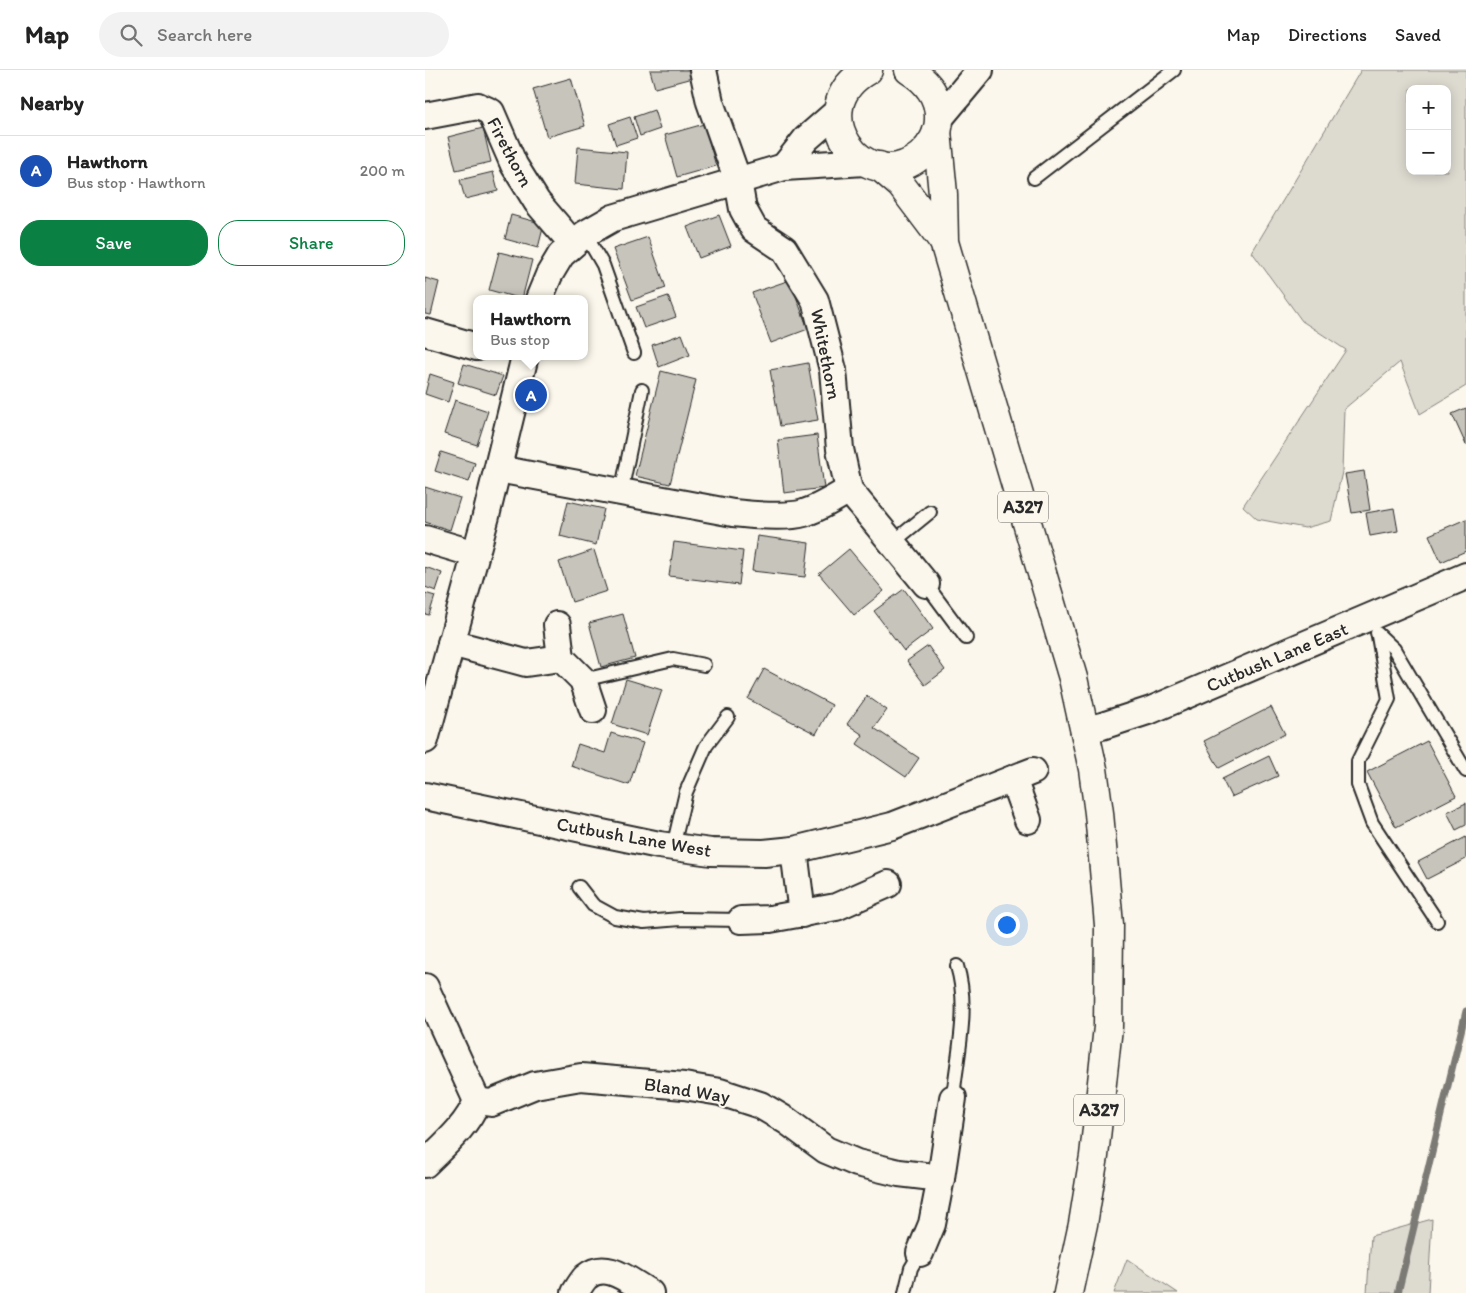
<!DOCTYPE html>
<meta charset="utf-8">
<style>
body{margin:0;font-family:Itim,sans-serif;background:#f2f2f2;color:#222}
.controls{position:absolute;right:15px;top:15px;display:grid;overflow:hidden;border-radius:10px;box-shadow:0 2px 12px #0003}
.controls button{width:45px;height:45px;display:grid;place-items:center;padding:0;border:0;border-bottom:1px solid #e0e0e0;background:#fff;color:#222;font:25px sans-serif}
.you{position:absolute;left:581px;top:854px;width:18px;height:18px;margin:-12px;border:4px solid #fff;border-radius:50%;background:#1a73e8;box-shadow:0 0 0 8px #1a73e833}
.badge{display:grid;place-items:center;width:32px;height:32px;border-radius:50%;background:#0b8043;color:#fff;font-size:16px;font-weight:700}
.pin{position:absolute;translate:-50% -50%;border:2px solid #fff;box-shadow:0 1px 5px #0006}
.popup{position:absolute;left:48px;top:225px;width:115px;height:65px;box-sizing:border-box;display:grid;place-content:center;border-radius:10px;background:#fff;filter:drop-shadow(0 1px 4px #0005);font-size:16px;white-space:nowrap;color:#767676}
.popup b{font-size:19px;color:#222}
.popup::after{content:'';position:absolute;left:50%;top:100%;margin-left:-10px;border:10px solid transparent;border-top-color:#fff}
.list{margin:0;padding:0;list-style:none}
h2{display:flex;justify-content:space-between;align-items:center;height:65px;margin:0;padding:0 20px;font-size:21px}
h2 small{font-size:16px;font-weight:400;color:#767676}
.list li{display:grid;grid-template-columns:32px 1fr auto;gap:15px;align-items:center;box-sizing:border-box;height:70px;padding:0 20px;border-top:1px solid #e0e0e0}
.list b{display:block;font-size:19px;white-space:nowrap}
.list p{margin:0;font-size:16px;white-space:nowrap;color:#767676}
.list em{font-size:16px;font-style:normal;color:#767676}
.actions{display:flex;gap:10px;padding:15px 20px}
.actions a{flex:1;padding:11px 0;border:1px solid #0b8043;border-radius:20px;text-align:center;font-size:18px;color:#0b8043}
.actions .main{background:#0b8043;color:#fff}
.icon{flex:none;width:28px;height:28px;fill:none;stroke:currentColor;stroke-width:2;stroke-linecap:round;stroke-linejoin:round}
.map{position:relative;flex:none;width:1041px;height:1223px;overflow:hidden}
header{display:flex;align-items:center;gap:30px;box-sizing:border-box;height:70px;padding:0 25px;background:#fff;border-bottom:1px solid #e0e0e0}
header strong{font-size:24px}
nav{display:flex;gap:28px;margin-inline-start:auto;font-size:18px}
.search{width:350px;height:45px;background:#f2f2f2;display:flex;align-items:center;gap:12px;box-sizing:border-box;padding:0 18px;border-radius:28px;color:#767676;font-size:19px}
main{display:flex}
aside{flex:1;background:#fff}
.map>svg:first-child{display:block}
</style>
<header>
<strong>Map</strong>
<div class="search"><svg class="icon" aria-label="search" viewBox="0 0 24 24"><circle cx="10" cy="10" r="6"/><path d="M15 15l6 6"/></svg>Search here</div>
<nav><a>Map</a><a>Directions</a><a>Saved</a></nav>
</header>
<main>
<aside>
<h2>Nearby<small></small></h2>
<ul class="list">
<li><span class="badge" style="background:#1a4fb4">A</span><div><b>Hawthorn</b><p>Bus stop · Hawthorn</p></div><em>200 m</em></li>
</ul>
<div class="actions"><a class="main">Save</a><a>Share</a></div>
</aside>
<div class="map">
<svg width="1041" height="1223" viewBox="0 0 1041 1223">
<rect width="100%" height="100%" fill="#fbf7ec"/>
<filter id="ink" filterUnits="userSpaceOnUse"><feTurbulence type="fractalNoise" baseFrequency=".02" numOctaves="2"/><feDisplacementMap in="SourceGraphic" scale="10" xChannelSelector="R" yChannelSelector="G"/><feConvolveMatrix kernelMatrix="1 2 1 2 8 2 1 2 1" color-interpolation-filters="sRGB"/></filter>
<g filter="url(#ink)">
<g fill="#dddad0" stroke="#84827e" fill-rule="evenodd">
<path d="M936,0H1041V316L995,344L975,292L919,339L917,402L906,451L880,458L832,449L818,436L921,280L877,251L827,182ZM985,19H1022V101H985Z"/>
<path d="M1007,1149L1003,1223H942L946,1166Z"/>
<path d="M702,1189L753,1223H689Z"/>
</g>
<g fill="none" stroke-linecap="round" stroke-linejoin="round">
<path stroke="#7b7a75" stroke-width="7" d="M973,1223L1041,941"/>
</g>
<g fill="#c7c4bc" stroke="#2b2b2b">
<path d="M225,0H264L267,8L230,18Z"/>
<path d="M146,8L160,56L122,67L108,19Z"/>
<path d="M229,40L235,59L215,66L209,47Z"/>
<path d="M205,47L212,68L191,75L184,54Z"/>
<path d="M279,54L291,96L252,107L240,65Z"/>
<path d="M58,58L66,92L31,100L23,67Z"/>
<path d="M153,77L202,82L199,119L150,114Z"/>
<path d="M68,102L73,121L40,129L35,110Z"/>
<path d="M86,145L119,154L113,178L80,169Z"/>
<path d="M294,145L306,176L274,188L262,157Z"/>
<path d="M223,167L241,218L207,230L188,179Z"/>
<path d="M74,182L107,190L97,229L64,220Z"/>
<path d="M0,208L14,212L6,245L0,244Z"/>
<path d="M365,210L383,259L346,273L327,223Z"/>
<path d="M243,226L251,247L219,258L211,237Z"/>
<path d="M257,264L265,285L234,297L227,275Z"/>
<path d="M383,293L393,350L355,356L345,300Z"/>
<path d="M39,294L78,306L71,325L33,313Z"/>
<path d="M236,301L271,310L245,414L210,406Z"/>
<path d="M5,304L29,312L23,332L0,324Z"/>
<path d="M30,330L63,341L52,375L19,364Z"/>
<path d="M1041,338V375L1027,344Z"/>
<path d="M392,365L399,418L359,423L353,370Z"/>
<path d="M16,382L50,393L44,412L10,401Z"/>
<path d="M939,401L945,440L927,443L920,404Z"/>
<path d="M0,417L35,428L25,460L0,452Z"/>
<path d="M143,431L179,439L171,475L135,466Z"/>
<path d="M969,438L973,461L945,466L941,443Z"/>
<path d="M1041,449V481L1016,492L1004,465Z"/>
<path d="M332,466L384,473L380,507L327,501Z"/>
<path d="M249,472L318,481L314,515L244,506Z"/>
<path d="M424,479L459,521L429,545L394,504Z"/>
<path d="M169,480L182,521L147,532L134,492Z"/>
<path d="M0,497L17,503L11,521L0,517Z"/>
<path d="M479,519L508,559L479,581L449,541Z"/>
<path d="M0,523L10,526L4,545L0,544Z"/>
<path d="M198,544L210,588L176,597L164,553Z"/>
<path d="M503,576L520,600L500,615L482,591Z"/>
<path d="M339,599L407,635L391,664L323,629Z"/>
<path d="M201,609L237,620L222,665L187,654Z"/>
<path d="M442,626L462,640L449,658L494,688L481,707L432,674L438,665L422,654Z"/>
<path d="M846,637L860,664L794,698L779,671Z"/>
<path d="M186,663L218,673L204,715L146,696L153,674L180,683Z"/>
<path d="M1002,671L1031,726L971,757L942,702Z"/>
<path d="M844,686L853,706L806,727L797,709Z"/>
<path d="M1041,733V755L1031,760L1022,742Z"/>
<path d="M1041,767V789L1002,809L993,792Z"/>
</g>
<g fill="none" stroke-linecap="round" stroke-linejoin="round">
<g stroke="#2b2b2b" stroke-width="16">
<g id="lane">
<path d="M609,108L749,0"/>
<path d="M160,164L178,195L209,283"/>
<path d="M196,423L217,320"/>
<path d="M467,473L505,442"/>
<path d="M501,514L541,568"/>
<path d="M952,563L969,579L1041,701"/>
<path d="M953,566L964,629L933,691V715L947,753L1012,851"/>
<path d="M158,610L248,589L279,595"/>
<path d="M248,777L261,722L281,676L303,647"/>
<path d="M154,817L168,835L190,847L219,852L255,849L316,850"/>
<path d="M528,1028C532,985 545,939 532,896"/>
<path d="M480,1223L486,1198L495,1183"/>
</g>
</g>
<g stroke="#2b2b2b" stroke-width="30">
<g id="street">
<path d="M278,0L285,32L313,111L318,139L329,159L359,179L390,230L408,300L415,379L424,420L501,514"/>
<path d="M0,46L53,36L66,42L89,95L112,132L148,174"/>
<path d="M514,49L555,0"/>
<path d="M359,97L381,69L413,41"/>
<path d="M114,229L124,205L136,185L160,164L188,148L359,97L440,92"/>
<path d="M0,262L52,277"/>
<path d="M73,399L308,443C326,445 363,448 379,443C395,438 410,428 424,420"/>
<path d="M0,469L50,484"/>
<path d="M132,555L136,588L158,610L168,640"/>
<path d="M26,573L101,593L136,588"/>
<path d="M660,660L677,656L726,640L1041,506"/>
<path d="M0,670L61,446L100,286"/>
<path d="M588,709L603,750"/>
<path d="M0,726L234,775L286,782L339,783L369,780L467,756L608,701"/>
<path d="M369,780L377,844"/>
<path d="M316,850L345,849L411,837L463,814"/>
<path d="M0,917L52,1031C42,1056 19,1075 0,1094"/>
<path d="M52,1031L66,1033L110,1015L156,1007L259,1016L295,1022L335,1035L362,1051L401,1080L432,1093L474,1103L516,1108"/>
<path d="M495,1183L507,1154L516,1108L528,1028"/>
<path d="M150,1223C153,1218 157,1211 161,1207C182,1189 206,1213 225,1223"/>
</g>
</g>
<g stroke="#2b2b2b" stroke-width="31">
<g id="primary">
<path d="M443,0C374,38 439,131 495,86C506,77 514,63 514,49C515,27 502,11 484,0"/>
<path d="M512,61L518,124L519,172L648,608L668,699L674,743L684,855L683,957L669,1086L658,1154L643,1223"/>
<path d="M454,96L476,115L519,172"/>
</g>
</g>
<use href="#lane" stroke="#fbf7ec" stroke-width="12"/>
<use href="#street" stroke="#fbf7ec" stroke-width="26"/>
<use href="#primary" stroke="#fbf7ec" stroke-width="28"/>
</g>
</g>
<g text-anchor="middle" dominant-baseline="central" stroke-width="4" stroke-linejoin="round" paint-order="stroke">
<g fill="#fbf7ec" stroke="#696865" stroke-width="1">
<rect x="573" y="421.5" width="50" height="31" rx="4"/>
<rect x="649" y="1024.5" width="50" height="31" rx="4"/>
</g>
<g font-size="18" font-weight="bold" fill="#2b2b2b">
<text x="598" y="437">A327</text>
<text x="674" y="1040">A327</text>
</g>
<g font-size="19" fill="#2b2b2b" stroke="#fbf7ec">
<text transform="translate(85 82) rotate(62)">Firethorn</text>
<text transform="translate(401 284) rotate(79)">Whitethorn</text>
<text transform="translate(852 587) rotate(-23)">Cutbush Lane East</text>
<text transform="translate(209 767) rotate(10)">Cutbush Lane West</text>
<text transform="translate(262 1020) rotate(9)">Bland Way</text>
</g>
</g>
</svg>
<div class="controls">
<button>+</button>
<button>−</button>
</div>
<div class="you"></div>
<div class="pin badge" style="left:106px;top:325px;background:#1a4fb4">A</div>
<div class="popup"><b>Hawthorn</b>Bus stop</div>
</div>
</main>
